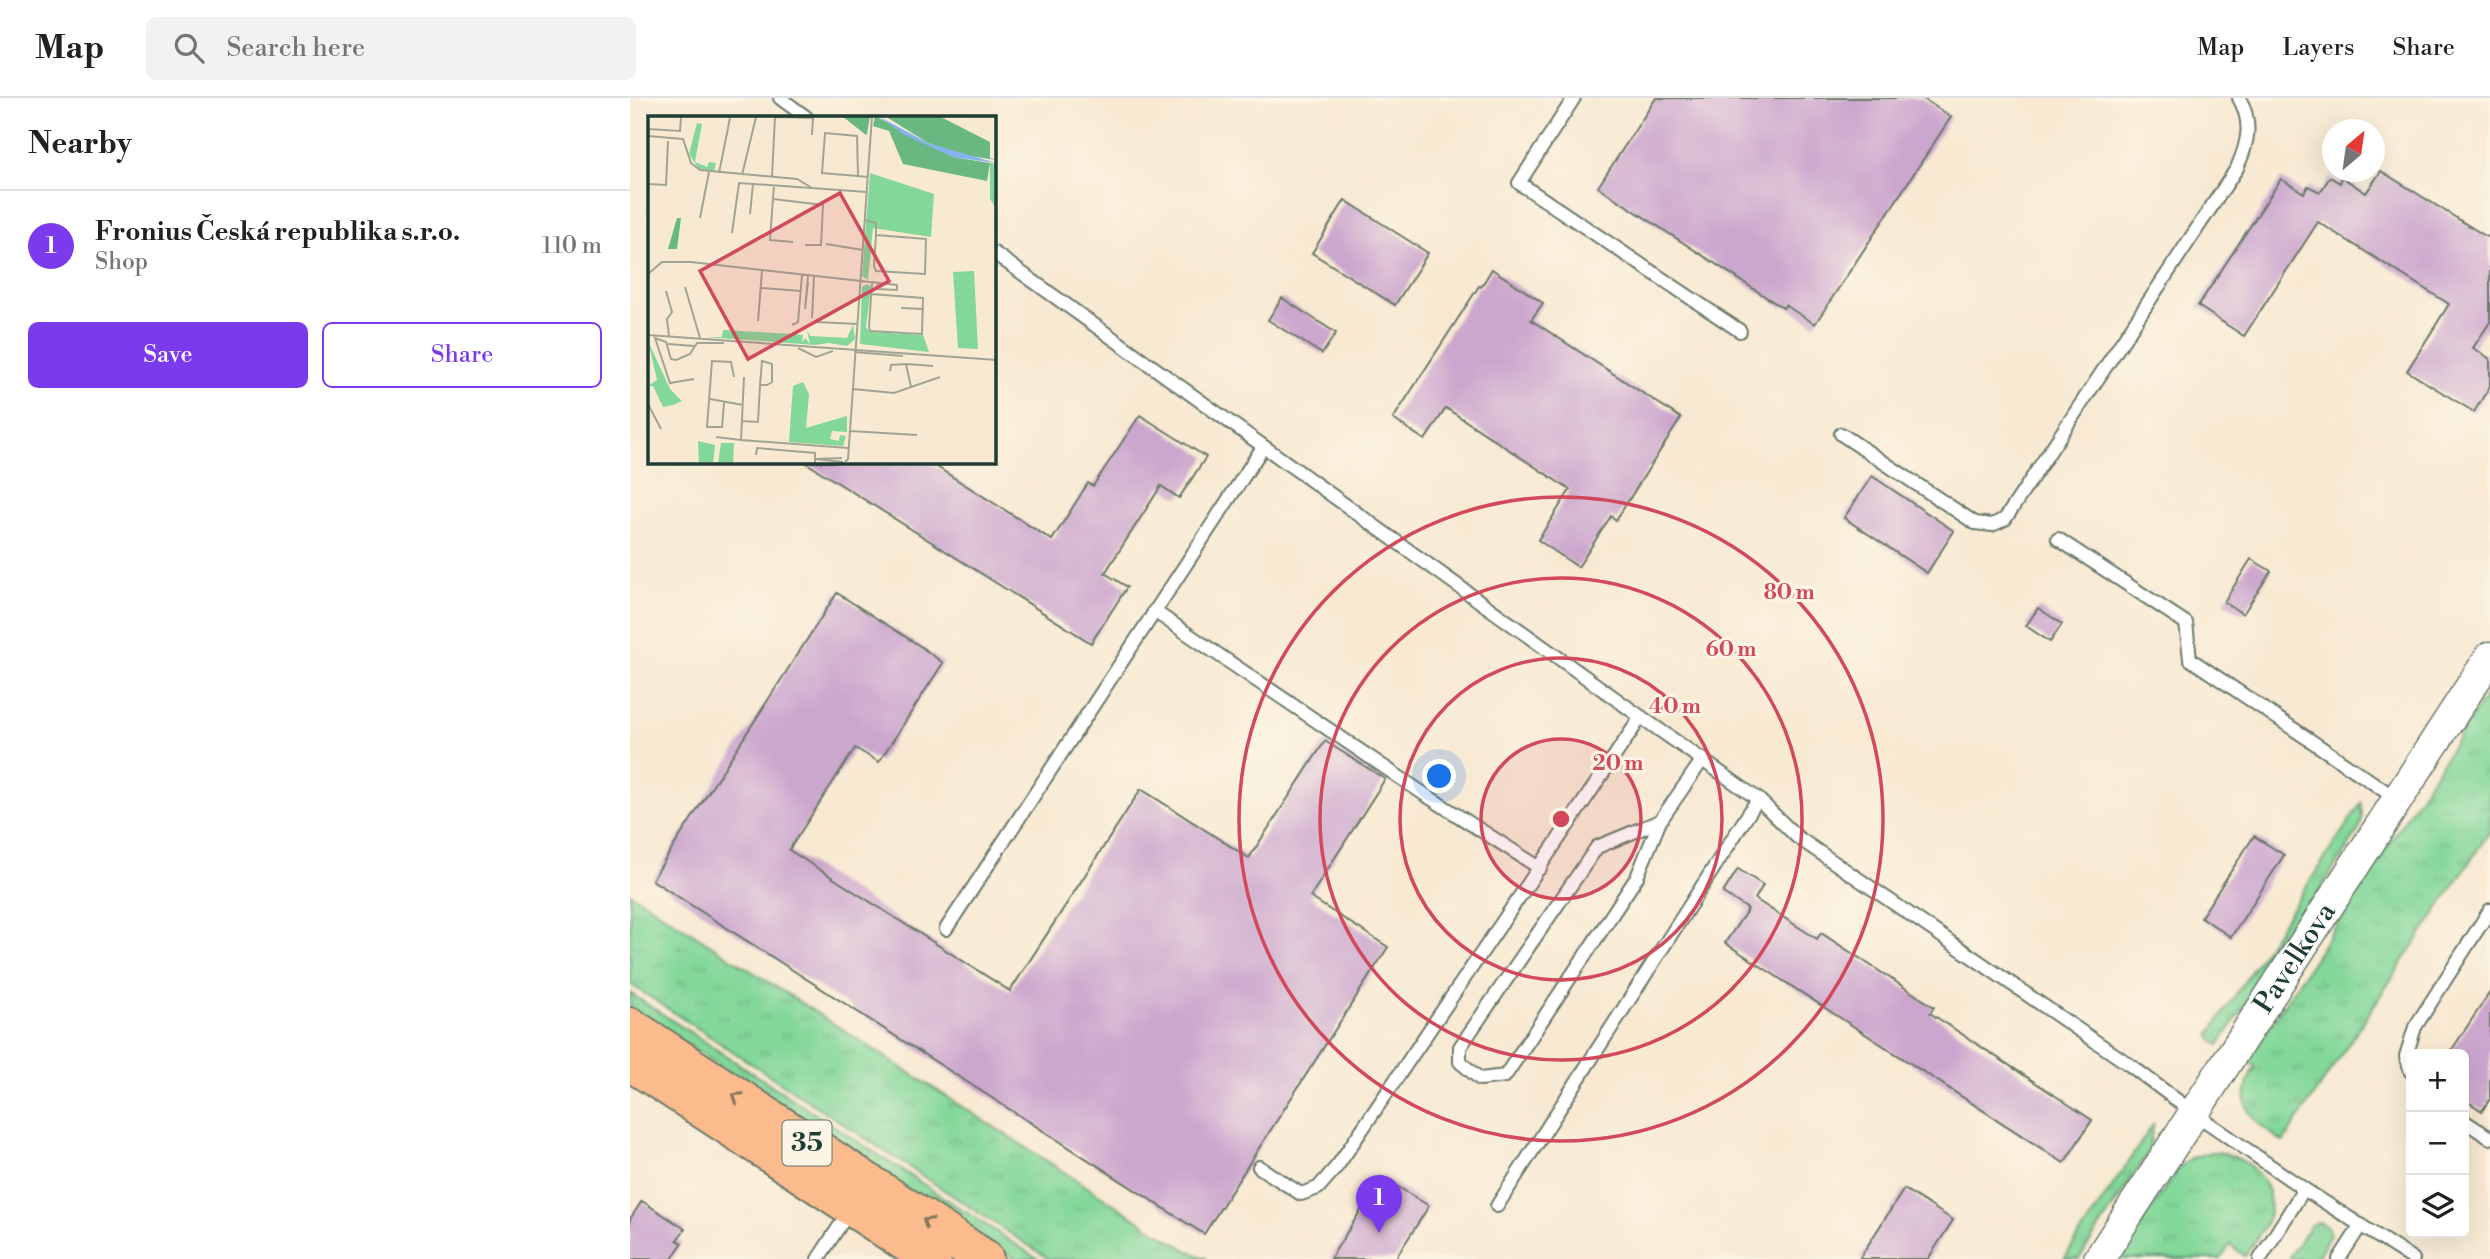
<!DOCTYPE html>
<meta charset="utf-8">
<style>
body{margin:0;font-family:"Libre Bodoni",serif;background:#f2f2f2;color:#202124}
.controls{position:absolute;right:21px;bottom:21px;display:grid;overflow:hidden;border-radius:10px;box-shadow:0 7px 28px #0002}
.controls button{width:63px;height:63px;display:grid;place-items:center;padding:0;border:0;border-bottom:2px solid #e0e0e0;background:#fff;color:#202124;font:35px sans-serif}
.compass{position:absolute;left:1692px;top:21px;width:63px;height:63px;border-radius:50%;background:#fff;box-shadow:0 7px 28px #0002;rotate:29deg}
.you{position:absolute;left:810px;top:679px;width:24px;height:24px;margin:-18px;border:5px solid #fff;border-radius:50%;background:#1a73e8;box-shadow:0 0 0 10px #1a73e833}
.badge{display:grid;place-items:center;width:46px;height:46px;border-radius:50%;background:#7c3aed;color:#fff;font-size:23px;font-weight:700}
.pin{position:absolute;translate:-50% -58px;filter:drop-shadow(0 2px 4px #0008)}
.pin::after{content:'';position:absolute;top:37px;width:24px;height:21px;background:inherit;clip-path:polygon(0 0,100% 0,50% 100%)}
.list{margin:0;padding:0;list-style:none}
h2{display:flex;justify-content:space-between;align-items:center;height:91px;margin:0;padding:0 28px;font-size:30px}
h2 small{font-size:23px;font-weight:400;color:#757577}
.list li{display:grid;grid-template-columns:46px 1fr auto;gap:21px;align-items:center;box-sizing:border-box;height:112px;padding:0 28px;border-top:2px solid #e0e0e0}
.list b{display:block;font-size:26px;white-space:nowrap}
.list p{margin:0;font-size:23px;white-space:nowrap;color:#757577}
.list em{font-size:23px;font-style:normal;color:#757577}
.actions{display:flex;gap:14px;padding:21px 28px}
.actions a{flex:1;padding:16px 0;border:2px solid #7c3aed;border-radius:10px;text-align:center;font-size:24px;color:#7c3aed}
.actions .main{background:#7c3aed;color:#fff}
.icon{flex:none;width:38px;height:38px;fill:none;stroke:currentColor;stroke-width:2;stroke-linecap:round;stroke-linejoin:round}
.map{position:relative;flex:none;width:1860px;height:1161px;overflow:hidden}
header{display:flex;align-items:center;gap:42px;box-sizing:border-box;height:98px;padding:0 35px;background:#fff;border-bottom:2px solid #e0e0e0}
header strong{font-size:33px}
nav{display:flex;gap:38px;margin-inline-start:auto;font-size:24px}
.search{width:490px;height:63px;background:#f2f2f2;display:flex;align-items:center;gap:18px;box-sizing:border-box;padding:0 24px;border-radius:10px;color:#757577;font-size:26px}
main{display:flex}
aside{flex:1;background:#fff}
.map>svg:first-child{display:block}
</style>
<header>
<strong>Map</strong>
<div class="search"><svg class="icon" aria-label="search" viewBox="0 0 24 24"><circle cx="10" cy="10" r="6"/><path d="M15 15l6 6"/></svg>Search here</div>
<nav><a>Map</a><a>Layers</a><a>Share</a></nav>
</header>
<main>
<aside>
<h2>Nearby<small></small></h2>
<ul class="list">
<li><span class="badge">1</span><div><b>Fronius Česká republika s.r.o.</b><p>Shop</p></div><em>110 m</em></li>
</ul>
<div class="actions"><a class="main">Save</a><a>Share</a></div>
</aside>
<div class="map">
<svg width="1860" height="1161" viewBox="0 0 1860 1161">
<defs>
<pattern id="grass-tufts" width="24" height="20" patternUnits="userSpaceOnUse" patternTransform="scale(1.75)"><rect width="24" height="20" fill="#82d799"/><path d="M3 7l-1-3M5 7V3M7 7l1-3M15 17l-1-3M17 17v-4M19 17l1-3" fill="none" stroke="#70b984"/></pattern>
</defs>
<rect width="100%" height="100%" fill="#fcf5e5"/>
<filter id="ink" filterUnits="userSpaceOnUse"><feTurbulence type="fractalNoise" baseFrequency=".0143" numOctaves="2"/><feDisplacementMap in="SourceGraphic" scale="14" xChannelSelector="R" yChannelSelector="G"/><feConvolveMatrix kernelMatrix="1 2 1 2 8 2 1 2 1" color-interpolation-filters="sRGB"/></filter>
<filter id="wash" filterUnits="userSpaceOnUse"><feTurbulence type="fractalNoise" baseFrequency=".00686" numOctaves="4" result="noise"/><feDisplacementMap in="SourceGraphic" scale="28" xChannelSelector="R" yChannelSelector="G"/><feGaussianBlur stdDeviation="1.57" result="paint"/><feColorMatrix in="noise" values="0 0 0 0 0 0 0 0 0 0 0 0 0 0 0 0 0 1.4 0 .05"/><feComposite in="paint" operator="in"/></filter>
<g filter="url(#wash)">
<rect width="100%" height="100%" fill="#f8e9d2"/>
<g fill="url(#grass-tufts)" stroke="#508a66" stroke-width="2">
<path d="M1860,591V733L1653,1044C1621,1021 1603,1009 1625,968L1617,963Z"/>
<path d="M1731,705L1732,721L1729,732L1589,947L1582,942L1580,936Z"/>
<path d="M0,795L535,1139L559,1153L577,1161H419L0,886Z"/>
<path d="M0,895L408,1161H385L0,909Z"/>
<path d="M1524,1025L1518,1055L1449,1161H1434Z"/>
<path d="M1581,1054C1612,1054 1645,1081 1639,1114C1636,1130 1623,1145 1615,1158L1600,1147L1591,1161H1488L1547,1072L1561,1060Z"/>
<path d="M1689,1124L1697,1128L1700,1137L1686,1161H1663L1659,1159L1680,1127Z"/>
</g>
<g id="blocks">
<g fill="#cba6cd">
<path d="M1026,0H1292L1321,19L1185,226L1155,207L1153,210L968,89Z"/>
<path d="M1751,73L1860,141V224L1843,250L1860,261V288L1844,314L1777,273L1819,206L1688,124L1614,238L1568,208L1651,81L1674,95L1678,88L1690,94L1700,79L1710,85L1712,79L1736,95Z"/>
<path d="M715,102L798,155L765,207L682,155Z"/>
<path d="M862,171L913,205L901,222L1051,320L986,422L981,418L948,469L908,442L940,392L816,310L795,342L763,321L849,188L851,189Z"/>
<path d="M652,200L706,235L692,256L638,222Z"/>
<path d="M510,317L576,359L549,400L531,388L475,475L497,489L461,545L175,364H299L422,442L458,385L463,388Z"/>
<path d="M1242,378L1324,433L1297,475L1214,420Z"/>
<path d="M1621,461L1641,473L1613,516L1594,504Z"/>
<path d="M207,495L290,548L313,565L249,664L225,650L159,752L380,893L511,691L619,760L695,643L755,681L680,799L758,849L574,1136L22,782Z"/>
<path d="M1408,510L1432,526L1420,544L1396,528Z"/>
<path d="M1624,738L1654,757L1601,839L1571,819Z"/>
<path d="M1108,771L1133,787L1125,801L1187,841L1191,835L1304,909L1300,915L1462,1022L1434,1065L1095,845L1118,811L1093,795Z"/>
<path d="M1860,894V1001L1852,1013L1834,1001V956H1819Z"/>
<path d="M752,1079L799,1108L765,1161H700Z"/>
<path d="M1274,1091L1323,1122L1298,1161H1229Z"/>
<path d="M12,1103L55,1131L47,1142L52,1145L42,1161H0V1121Z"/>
</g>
</g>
</g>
<g filter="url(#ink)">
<use href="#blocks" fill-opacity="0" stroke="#6b796b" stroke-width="2"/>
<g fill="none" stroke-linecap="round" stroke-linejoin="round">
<g stroke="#6b796b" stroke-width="16">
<g id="service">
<path d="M150,0L176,19"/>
<path d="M944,0L889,85L1110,233"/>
<path d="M364,155L1011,619L1128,701L1167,739L1497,965L1564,1015L1674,1091L1783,1161"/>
<path d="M1211,336L1345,425L1362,427L1375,421L1607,70C1618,45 1623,25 1609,0"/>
<path d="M1428,441L1556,525L1560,561L1767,701"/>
<path d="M524,513L794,696L910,770"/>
<path d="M1030,723L1007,779L875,978L850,981L830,964V949L967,749L1030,723L1073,661"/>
<path d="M316,831L633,349"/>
<path d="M1781,974L1776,958L1785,929L1860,812"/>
<path d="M1834,1023L1860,1040"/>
<path d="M629,1069L671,1096L688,1090L708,1067L1011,619"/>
<path d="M867,1108L1128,701"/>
<path d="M188,1161L220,1112"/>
<path d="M1630,1161L1674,1091"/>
<path d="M1709,1161L1731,1127"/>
</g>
</g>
<g stroke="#6b796b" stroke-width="33">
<g id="tertiary">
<path id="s1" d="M1469,1161L1860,559"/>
</g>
</g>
<g stroke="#6b796b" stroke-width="42">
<g id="primary">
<path d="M0,929L354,1161"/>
<path d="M0,963L302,1161"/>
</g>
</g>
<use href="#service" stroke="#fff" stroke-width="12"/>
<use href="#tertiary" stroke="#fff" stroke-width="30"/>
<use href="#primary" stroke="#fbbb8c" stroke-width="38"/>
</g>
<defs><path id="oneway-chevron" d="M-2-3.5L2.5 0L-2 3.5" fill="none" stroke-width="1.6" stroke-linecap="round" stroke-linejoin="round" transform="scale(1.75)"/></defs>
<g stroke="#82765c">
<use href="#oneway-chevron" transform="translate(107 999) rotate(-147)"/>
<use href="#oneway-chevron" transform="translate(297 1124) rotate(-147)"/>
</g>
</g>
<circle cx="931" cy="721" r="80" fill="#d1495b" fill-opacity=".12"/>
<g fill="none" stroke="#d1495b" stroke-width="3.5">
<circle cx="931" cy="721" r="80"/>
<circle cx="931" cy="721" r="161"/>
<circle cx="931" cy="721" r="241"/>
<circle cx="931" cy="721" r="322"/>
</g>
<g text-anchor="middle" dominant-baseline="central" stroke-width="6" stroke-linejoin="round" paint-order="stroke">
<rect fill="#fcf5e5" stroke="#617469" stroke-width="2" x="152.5" y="1022.5" width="49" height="45" rx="5"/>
<g font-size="26" font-weight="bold" fill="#1f3d34">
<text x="177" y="1045">35</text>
</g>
<g font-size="28" fill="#1f3d34" stroke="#fcf5e5">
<text stroke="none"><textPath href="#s1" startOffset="359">Pavelkova</textPath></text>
</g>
</g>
<g transform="translate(18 18)">
<rect width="348" height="348" fill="#f8e9d2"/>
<path d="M49,7L54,8L47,46L59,51L61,46L68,47L66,55L51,53L41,38ZM342,47L348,48V92L342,83ZM222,57L286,78L283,121L225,112L220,164L214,160ZM219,168L223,171L218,211L222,216L275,219L281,236L212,228L214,171ZM205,209L207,223L199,230L181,227L167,229L58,221H74L75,214L146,218L155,219L154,227L157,222L162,228L159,214L162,220L199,222ZM0,225L22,273L34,285L25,289L15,291L5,270H0L9,264ZM155,266L161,278L158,312L199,300V316L184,315L182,323L191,325L192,319L198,320L195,330L141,326L145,270ZM73,327H86L85,348H70Z" fill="#82d799"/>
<path d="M194,0H222L219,18L218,19ZM227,0L305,41L348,48L342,47L339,65L255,48L241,15L225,10ZM237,0H291L342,26V42L348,44L315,39L280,27ZM29,102H33L29,133H20Z" fill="#69b881"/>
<path d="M326,155L330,233L310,232L305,156Z" fill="#82d799"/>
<path d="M50,325L67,329L65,348H51Z" fill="#82d799"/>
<path d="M230,0L280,27L348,47L305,41L255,18Z" fill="#83b2ee"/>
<path fill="none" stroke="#a1a493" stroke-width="2" d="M0,13L32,15L33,0M0,20L35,23L43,47L52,54L149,63L164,72M71,57L82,2M94,59L108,1M210,60L209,20L177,17L174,57L210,60L220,61M124,61L127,1L165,2L164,19M0,68L18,69L20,25M126,69L122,124L145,126M125,83L175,89L173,129H157M102,98L105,68M52,102L61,56M217,104L228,107V119L226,150L228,155L277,158L278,123L228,119M84,117L91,67L219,76M178,128L215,134M0,158L14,146H43L249,169V174L229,173L230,167M160,166L157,193L160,160M37,171L52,222M113,172L153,175M18,175L24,196L19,203L21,220M223,178L275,182L274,218L222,215L221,210L224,167M253,192L276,193M164,202L166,161M110,205L114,155M168,206L210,208M144,209L150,206L154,159M0,219L349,244M20,228L46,230M150,232L168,241L185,235M206,236L255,240M114,245L124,248V266L119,269H112ZM258,248L285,250M242,255L243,249L258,248L263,271M96,261L93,324L200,332M46,263L22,267L7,222L18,226L23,243L28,244L42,238L49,227H76M205,273L246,277L292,261M62,283L95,289M76,287L74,311H59L64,245L83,246L86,261M0,288L13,313M94,305L110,306L112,269M202,315L269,319M68,321L93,324M108,339L109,332L167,337V348M194,342L167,343L195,346M197,346L200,343L224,0"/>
<path fill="#d1495b" fill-opacity="0.15" stroke="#d1495b" stroke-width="3.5" d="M192,77L241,165L100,243L52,155Z"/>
<rect width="348" height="348" fill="none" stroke="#1f3d34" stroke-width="3.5"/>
</g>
<circle cx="931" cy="721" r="10" fill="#d1495b" stroke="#fcf5e5" stroke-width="3.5"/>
<g font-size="21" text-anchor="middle" font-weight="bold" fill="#d1495b" stroke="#fcf5e5" stroke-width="6" stroke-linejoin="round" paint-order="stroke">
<text x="1159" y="501">80 m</text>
<text x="1101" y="558">60 m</text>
<text x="1045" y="615">40 m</text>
<text x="988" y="672">20 m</text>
</g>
</svg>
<div class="controls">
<button>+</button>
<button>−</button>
<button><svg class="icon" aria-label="layers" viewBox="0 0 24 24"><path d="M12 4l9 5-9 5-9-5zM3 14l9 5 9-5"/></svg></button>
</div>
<svg class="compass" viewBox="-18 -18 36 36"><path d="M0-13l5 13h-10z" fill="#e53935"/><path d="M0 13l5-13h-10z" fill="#757577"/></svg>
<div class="you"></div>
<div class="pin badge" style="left:749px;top:1135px">1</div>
</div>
</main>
